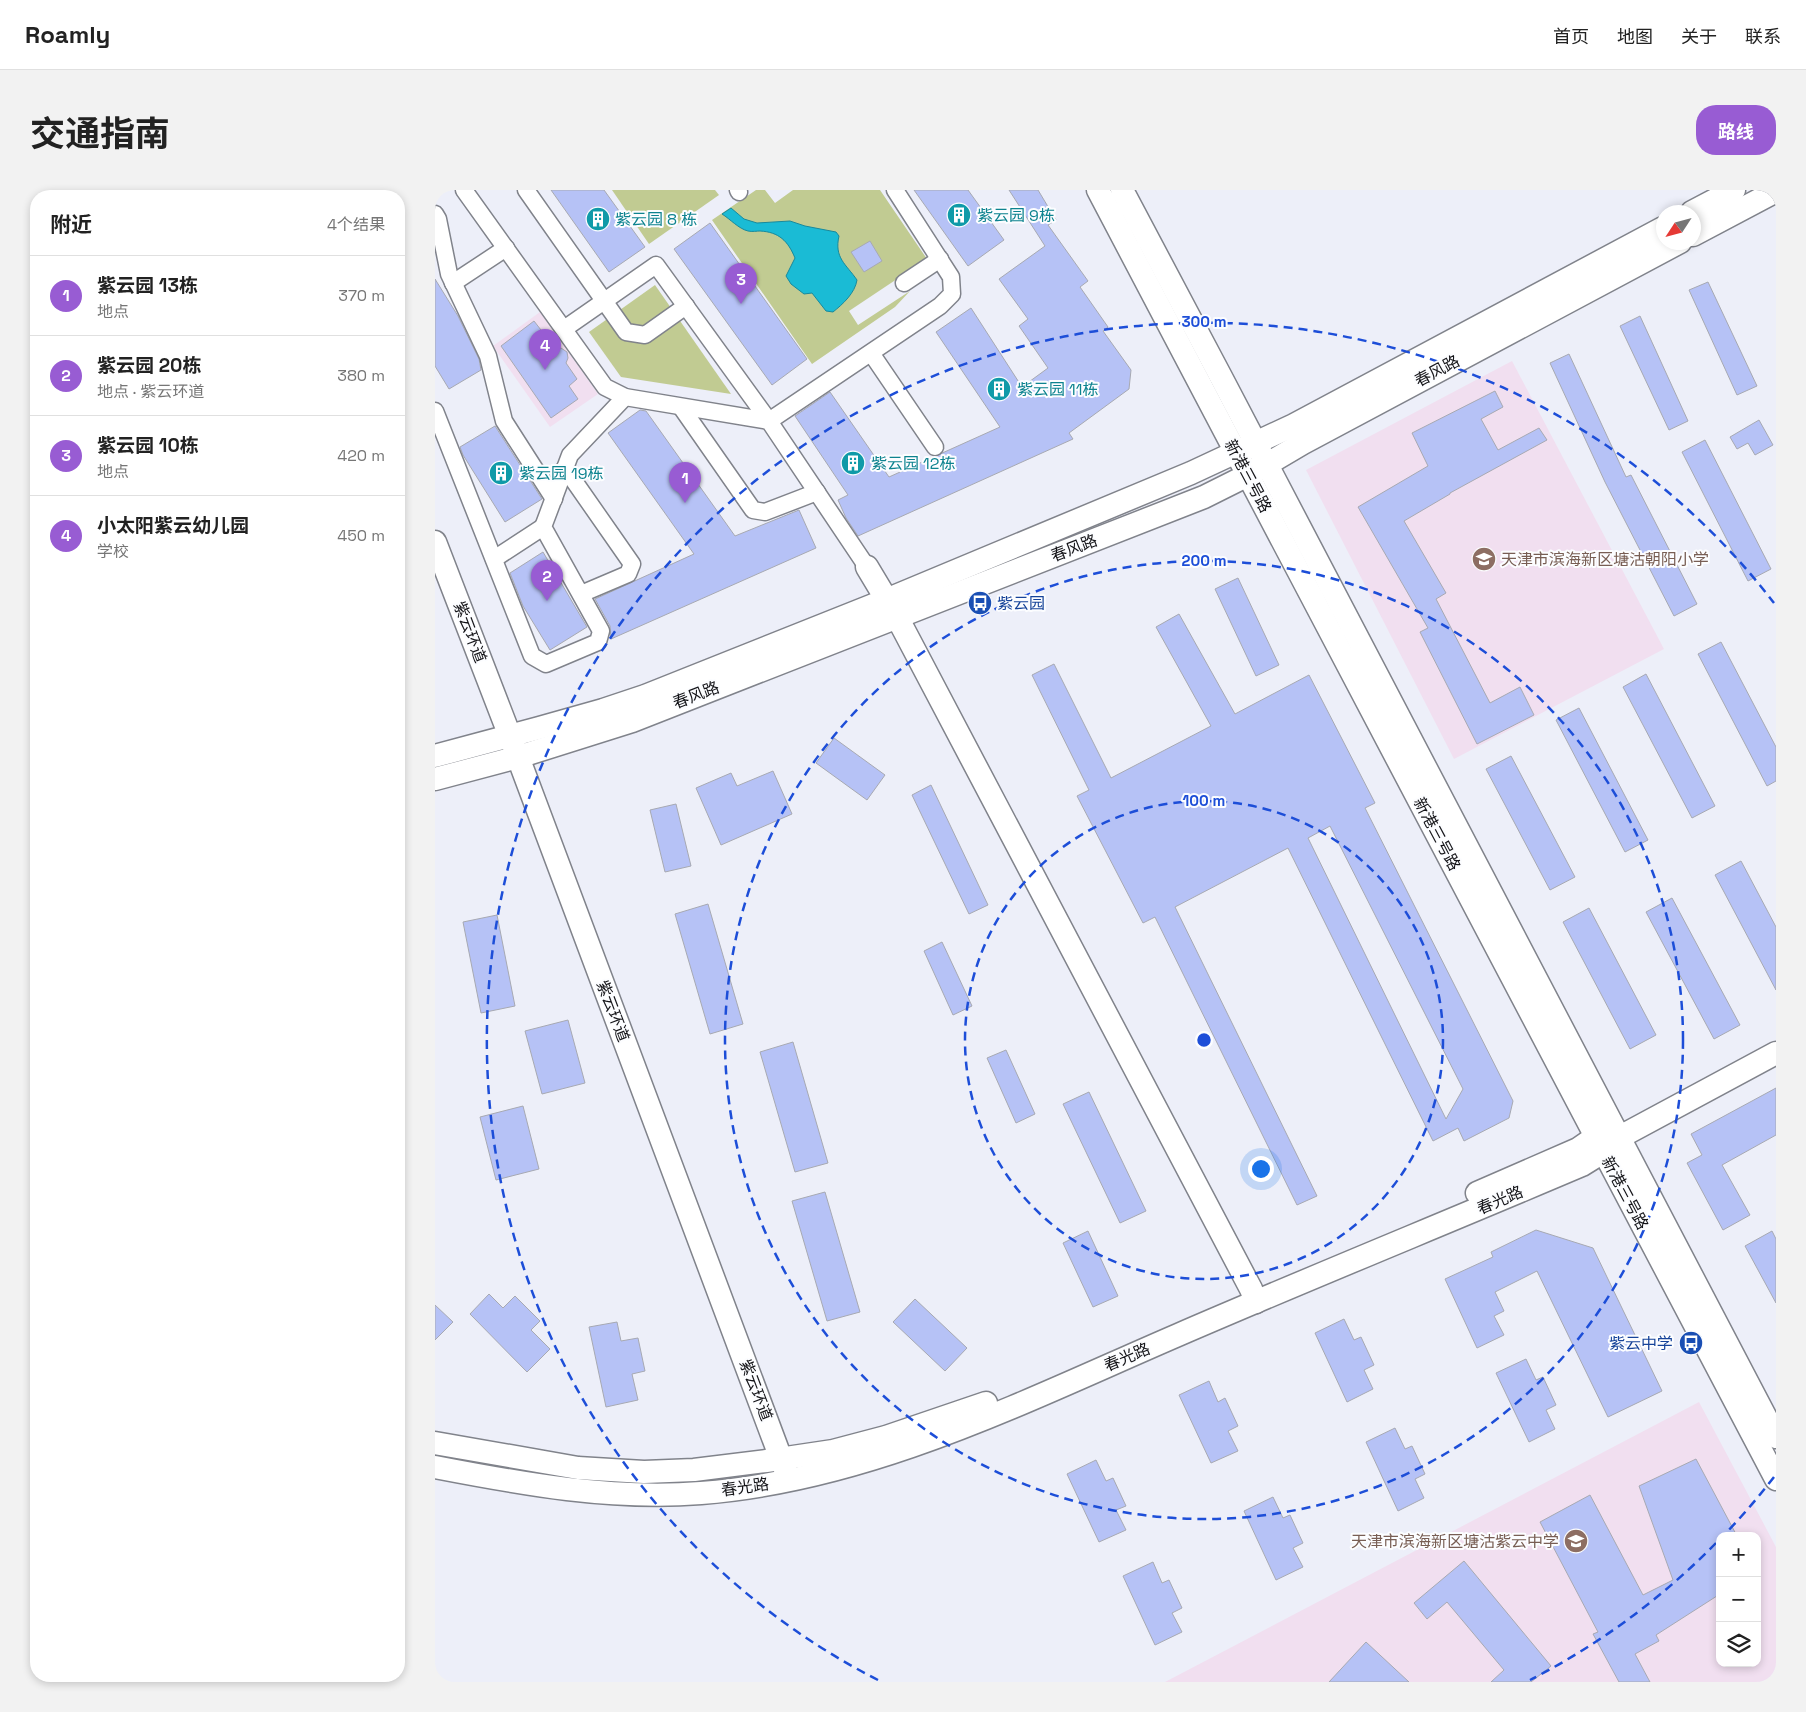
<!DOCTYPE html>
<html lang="zh">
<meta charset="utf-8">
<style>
body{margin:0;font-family:"Space Grotesk","Noto Sans SC",sans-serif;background:#f2f2f2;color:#222}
.controls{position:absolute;right:15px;bottom:15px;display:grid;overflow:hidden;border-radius:10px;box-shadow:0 2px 8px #0003}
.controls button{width:45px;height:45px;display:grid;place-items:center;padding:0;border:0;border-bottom:1px solid #e0e0e0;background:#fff;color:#222;font:25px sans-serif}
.compass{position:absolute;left:1221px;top:15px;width:45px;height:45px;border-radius:50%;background:#fff;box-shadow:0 2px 8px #0003;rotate:234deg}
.you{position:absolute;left:825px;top:978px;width:18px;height:18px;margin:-12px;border:4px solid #fff;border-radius:50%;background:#1a73e8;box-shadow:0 0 0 8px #1a73e833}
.badge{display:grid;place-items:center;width:32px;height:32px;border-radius:50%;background:#985cd3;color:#fff;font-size:16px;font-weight:700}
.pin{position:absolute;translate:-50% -41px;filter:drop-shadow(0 1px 2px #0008)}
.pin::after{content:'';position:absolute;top:26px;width:18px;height:15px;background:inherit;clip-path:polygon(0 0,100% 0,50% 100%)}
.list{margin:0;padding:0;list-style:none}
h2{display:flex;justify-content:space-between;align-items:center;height:65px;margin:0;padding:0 20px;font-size:21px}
h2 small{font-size:16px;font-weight:400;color:#767676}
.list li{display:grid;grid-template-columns:32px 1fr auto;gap:15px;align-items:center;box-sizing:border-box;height:80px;padding:0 20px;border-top:1px solid #e0e0e0}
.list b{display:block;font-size:19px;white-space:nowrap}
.list p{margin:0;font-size:16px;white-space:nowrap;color:#767676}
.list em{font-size:16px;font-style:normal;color:#767676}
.icon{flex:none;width:28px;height:28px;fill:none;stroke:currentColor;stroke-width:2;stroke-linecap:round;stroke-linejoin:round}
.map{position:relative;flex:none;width:1341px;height:1492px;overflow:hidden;border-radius:20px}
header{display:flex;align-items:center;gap:30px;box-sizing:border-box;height:70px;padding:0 25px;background:#fff;border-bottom:1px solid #e0e0e0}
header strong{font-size:24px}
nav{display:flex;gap:28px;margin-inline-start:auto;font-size:18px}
.intro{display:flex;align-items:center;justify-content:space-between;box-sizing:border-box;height:120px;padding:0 30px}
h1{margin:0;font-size:35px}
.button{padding:12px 22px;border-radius:20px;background:#985cd3;color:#fff;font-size:18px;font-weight:700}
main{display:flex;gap:30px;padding:0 30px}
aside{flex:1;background:#fff;border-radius:20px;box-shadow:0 2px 8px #0003}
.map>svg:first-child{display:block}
</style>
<header>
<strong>Roamly</strong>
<nav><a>首页</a><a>地图</a><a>关于</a><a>联系</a></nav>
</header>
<div class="intro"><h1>交通指南</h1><a class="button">路线</a></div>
<main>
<aside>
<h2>附近<small>4个结果</small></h2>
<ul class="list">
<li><span class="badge">1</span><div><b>紫云园 13栋</b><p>地点</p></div><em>370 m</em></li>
<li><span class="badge">2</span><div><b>紫云园 20栋</b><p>地点 · 紫云环道</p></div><em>380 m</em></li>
<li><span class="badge">3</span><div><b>紫云园 10栋</b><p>地点</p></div><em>420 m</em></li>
<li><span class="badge">4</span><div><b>小太阳紫云幼儿园</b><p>学校</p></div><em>450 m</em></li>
</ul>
</aside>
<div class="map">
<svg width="1341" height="1492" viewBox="0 0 1341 1492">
<rect width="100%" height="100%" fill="#edeff9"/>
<g fill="#f1dff0" fill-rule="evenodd">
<path d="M105,122L163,204L115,237L58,156Z"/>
<path d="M1077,171L1229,459L1019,569L871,280Z"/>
<path d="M1264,1212L1341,1357V1492H730ZM1285,1346H1322V1473H1285Z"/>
</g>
<g fill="#c1cb92">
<path d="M177,0H280L284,5L214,54Z"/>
<path d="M321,0H330L340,13L358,0H445L492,69L414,121L423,135L475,101L460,117L377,174L277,30Z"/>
<path d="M220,95L296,204L186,187L154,142Z"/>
</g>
<path fill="#1abbd5" stroke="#18899c" d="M296,18L309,29L322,33L355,31L370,36L401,42L404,46C399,68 411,74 422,90C420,103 408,114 398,122L391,121L377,103L369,104L356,94L351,86L360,68C353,51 344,42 325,41C322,41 317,42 313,41C304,39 295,29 287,24Z"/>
<g fill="#b6c2f6" stroke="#a7a9b2" fill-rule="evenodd">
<path d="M116,0H169L210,57L174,82Z"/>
<path d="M479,0H533L569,50L533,76Z"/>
<path d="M574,0H603L621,30L613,35L653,91L645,97L673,137L668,141L696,180L694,199L634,243L638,249L423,346L411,328L403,310L413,305L360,226L395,202L454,287L565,237L501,142L536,118L587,197L613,178L584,136L593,129L564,89L610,56Z"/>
<path d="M275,33L372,169L337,195L239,59Z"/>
<path d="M435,51L447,71L429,82L416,62Z"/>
<path d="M0,89L23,126L44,169L46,180L14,199L0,176Z"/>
<path d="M1273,92L1322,196L1302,205L1254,100Z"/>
<path d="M1205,126L1253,231L1234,240L1185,136Z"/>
<path d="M99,131L106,140L104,148L114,163L126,158L132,162L133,168L131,173L142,189L134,196L143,209L116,228L66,156Z"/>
<path d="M1134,164L1191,287L1196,285L1262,414L1239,426L1170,292L1115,173Z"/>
<path d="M1060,201L1068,217L1046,229L1063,260L1104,238L1112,250L1015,303V304L969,331L1011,403L1001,409L1055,513L1085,497L1099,525L1042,554L985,442L993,438L923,317L993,276L977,243Z"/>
<path d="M205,220L211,221L300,346L364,320L381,358L176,449L175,436L160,409L259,364L173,243Z"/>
<path d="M1324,230L1338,255L1320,265L1313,253L1302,259L1295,247Z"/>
<path d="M60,236L107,309L70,332L28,265L25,257Z"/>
<path d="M1270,250L1336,379L1313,391L1247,262Z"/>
<path d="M108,362L152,437L115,460L88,416L75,383Z"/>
<path d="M803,388L844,475L821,486L780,399Z"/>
<path d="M744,424L800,524L874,485L940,613L930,618L1078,911L1074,928L1029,951L1023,938L998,951L853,658L740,717L882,1006L862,1015L720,727L708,733L642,606L654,600L597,485L619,474L676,588L776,536L721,437ZM895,636L1028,899L1011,929L873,648Z"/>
<path d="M1286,452L1341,557V591L1332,596L1263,464Z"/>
<path d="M1211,484L1280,616L1257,628L1188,497Z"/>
<path d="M1144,518L1213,650L1190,662L1121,530Z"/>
<path d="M399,548L450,585L432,610L381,573Z"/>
<path d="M1076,566L1140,687L1115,700L1051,579Z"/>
<path d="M338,581L357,624L286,655L261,598L296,583L302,596Z"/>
<path d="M496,595L553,715L534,724L477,605Z"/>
<path d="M241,614L256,676L230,682L215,620Z"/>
<path d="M1306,671L1341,737V800L1280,685Z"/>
<path d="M1237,708L1305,835L1279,849L1211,722Z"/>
<path d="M273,714L308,834L275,844L240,724Z"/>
<path d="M1154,718L1221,845L1195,859L1128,732Z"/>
<path d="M62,725L80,816L46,823L28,732Z"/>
<path d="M507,752L537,816L518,825L489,761Z"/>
<path d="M133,830L150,893L107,904L90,841Z"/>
<path d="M358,852L393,973L360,982L325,862Z"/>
<path d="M571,860L600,924L581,933L552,868Z"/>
<path d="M1341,898V945L1287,975L1315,1025L1288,1040L1252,973L1267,965L1256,944Z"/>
<path d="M654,902L711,1021L685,1033L628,914Z"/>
<path d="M88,916L104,979L61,990L45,927Z"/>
<path d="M390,1002L425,1122L392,1131L357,1011Z"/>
<path d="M1101,1040L1158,1058L1227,1201L1173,1227L1102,1081L1060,1102L1069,1121L1059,1126L1069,1145L1042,1158L1010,1089L1058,1067L1056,1062Z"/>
<path d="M653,1041L683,1106L658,1117L628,1053Z"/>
<path d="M1337,1041L1341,1049V1113L1310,1056Z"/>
<path d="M54,1104L68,1118L80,1106L105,1131L96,1140L115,1159L92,1182L35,1124Z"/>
<path d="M480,1109L532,1158L510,1181L458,1132Z"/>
<path d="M0,1115L18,1132L0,1150Z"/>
<path d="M909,1129L919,1150L926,1147L939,1175L929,1180L938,1199L912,1212L880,1143Z"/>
<path d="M182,1132L186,1151L203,1148L210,1181L197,1184L203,1210L171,1217L154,1137Z"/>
<path d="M1091,1169L1101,1190L1108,1187L1121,1215L1111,1220L1120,1239L1094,1252L1061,1183Z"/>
<path d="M774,1191L783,1212L790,1208L803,1236L793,1241L803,1261L776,1273L744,1205Z"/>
<path d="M960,1238L970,1259L977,1256L990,1284L980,1289L989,1308L963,1321L931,1252Z"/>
<path d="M1261,1269L1302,1346H1285V1404L1221,1445L1224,1451L1200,1464L1215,1492H1184L1158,1444L1163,1442L1105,1332L1155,1305L1208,1405L1238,1390L1204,1296Z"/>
<path d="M661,1270L671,1291L678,1288L691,1316L681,1320L691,1340L664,1352L632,1284Z"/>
<path d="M838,1307L848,1328L855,1325L868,1353L858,1358L868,1377L841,1390L809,1321Z"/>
<path d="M1029,1371L1116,1476L1096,1492H1056L1069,1480L1012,1412L992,1429L979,1413Z"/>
<path d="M718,1372L727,1393L734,1390L747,1418L737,1423L747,1442L720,1455L688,1386Z"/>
<path d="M931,1452L974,1492H894Z"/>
</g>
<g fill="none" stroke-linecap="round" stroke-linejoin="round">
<g stroke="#80838b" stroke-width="19">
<g id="street">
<path d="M29,0L170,197L190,207L334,231L432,377"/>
<path d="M91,0L191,142L210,145L251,116"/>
<path d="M303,0L304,2"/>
<path d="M0,24L3,29L14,84L53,166L69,231L119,309"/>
<path d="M18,93L71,58"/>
<path d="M469,93L505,69"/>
<path d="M129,139L221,75L334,231L505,116L517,104L516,87L460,0"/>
<path d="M436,163L500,257"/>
<path d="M246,217L318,320L330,322L382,302"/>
<path d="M0,221L97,466L111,474L163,452L166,441L108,337L135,265L190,207"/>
<path d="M130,278L197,374L193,384L146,404"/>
<path d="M59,369L108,337"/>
</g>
</g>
<g stroke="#80838b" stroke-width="25">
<g id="secondary">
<path d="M663,0L1341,1289"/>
<path d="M687,0L786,187L1341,1247"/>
<path d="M1257,22L1299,0"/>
<path d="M1258,45L1341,1"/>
<path d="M0,352L83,567L351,1282"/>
<path d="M432,377L462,427L816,1099L821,1112"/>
<path d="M0,566L104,538L168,520L210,506L451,410L756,283L859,235L1228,38"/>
<path d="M0,589L83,567L197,531L769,307L817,283L868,253L1245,52"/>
<path d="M1042,1003L1143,959L1172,939"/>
<path d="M0,1253L143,1278L209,1282L259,1280L331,1271L398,1261L451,1247L551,1213"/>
<path d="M0,1277C88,1294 176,1310 266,1303C435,1290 590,1211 743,1145C877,1087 1013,1032 1147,975L1168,962L1183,948L1341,863"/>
</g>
</g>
<use href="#street" stroke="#fff" stroke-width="16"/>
<use href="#secondary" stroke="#fff" stroke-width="22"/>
</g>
<g fill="none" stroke="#1d4ed8" stroke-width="2.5" stroke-dasharray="9 6">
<circle cx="769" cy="850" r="239"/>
<circle cx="769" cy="850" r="479"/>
<path d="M1339 1287A718 718 0 0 1 1290 1344M1281 1353A718 718 0 0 1 1095 1490M443 1490A718 718 0 1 1 1339 413"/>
</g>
<defs>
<g id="building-disc" transform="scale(1.25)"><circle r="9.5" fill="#0f9aa8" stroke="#fcfdff"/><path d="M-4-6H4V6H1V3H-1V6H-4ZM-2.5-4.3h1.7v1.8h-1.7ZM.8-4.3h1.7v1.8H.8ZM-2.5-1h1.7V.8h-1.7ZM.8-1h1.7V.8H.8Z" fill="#fff"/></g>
<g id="school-disc" transform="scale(1.25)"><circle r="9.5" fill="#8d6e63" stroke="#fcfdff"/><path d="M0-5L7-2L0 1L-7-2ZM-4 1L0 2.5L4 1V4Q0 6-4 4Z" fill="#fff"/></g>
<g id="bus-disc" transform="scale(1.25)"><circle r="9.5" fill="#1a4fb4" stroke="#fcfdff"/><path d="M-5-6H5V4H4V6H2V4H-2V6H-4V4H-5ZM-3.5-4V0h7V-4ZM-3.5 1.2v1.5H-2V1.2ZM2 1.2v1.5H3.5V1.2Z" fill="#fff"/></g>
</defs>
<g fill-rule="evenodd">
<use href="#building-disc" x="524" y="25"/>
<use href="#building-disc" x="163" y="29"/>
<use href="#building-disc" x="564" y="199"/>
<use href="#building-disc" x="418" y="273"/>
<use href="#building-disc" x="66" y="283"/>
<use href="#school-disc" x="1049" y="369"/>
<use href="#bus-disc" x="545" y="413"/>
<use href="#bus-disc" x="1256" y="1153"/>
<use href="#school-disc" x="1141" y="1351"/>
</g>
<g text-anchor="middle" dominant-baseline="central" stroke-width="4" stroke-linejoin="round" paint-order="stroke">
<g font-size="16" fill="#0d838f" stroke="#fcfdff" text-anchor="start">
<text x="542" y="25">紫云园 9栋</text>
<text x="180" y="29">紫云园 8 栋</text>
<text x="582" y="199">紫云园 11栋</text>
<text x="436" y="273">紫云园 12栋</text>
<text x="84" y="283">紫云园 19栋</text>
</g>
<g font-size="16" fill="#141418" stroke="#fcfdff">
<text transform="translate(1002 181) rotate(-28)">春风路</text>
<text transform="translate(813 286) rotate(62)">新港三号路</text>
<text transform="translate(639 358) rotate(-21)">春风路</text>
<text transform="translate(35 442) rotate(69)">紫云环道</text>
<text transform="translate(261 505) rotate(-21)">春风路</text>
<text transform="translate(1002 644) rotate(62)">新港三号路</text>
<text transform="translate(178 821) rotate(69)">紫云环道</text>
<text transform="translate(1190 1003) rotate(62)">新港三号路</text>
<text transform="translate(1065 1010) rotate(-23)">春光路</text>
<text transform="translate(692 1167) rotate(-23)">春光路</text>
<text transform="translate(321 1200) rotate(69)">紫云环道</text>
<text transform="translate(310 1297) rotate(-8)">春光路</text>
</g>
<g font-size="16" fill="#785e54" stroke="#fcfdff" text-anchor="start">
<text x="1066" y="369">天津市滨海新区塘沽朝阳小学</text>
<text x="1124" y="1351" text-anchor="end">天津市滨海新区塘沽紫云中学</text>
</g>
<g font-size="16" fill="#164399" stroke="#fcfdff" text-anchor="start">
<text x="562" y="413">紫云园</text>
<text x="1238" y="1153" text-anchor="end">紫云中学</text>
</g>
</g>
<circle cx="769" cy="850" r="8" fill="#1d4ed8" stroke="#fcfdff" stroke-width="2.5"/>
<g font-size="15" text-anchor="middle" font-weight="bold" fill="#1d4ed8" stroke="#fcfdff" stroke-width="4" stroke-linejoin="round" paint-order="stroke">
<text x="769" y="137">300 m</text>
<text x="769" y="376">200 m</text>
<text x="769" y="616">100 m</text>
</g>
</svg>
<div class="controls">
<button>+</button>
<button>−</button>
<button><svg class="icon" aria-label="layers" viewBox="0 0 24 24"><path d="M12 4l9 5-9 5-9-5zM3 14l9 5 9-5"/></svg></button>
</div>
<svg class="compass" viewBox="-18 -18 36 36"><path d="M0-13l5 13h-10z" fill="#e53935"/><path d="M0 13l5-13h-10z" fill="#767676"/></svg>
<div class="you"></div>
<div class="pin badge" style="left:250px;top:313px">1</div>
<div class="pin badge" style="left:112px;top:411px">2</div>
<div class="pin badge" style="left:306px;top:114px">3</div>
<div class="pin badge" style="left:110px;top:180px">4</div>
</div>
</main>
